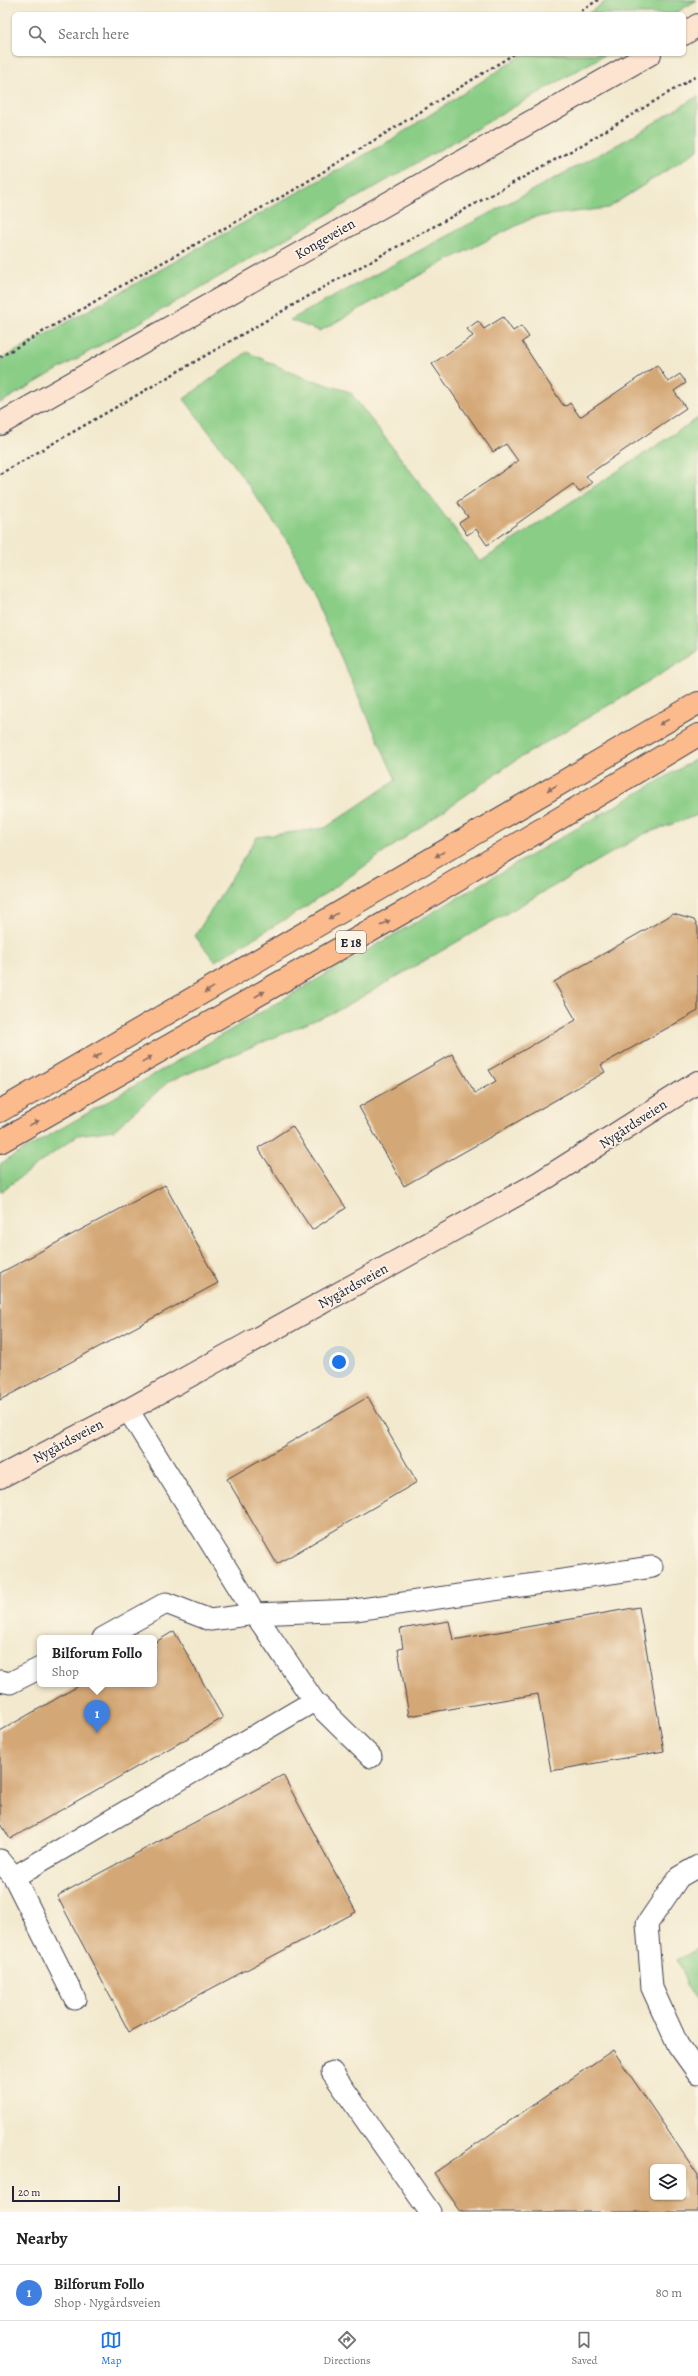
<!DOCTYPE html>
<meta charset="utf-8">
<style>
body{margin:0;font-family:Alegreya,serif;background:#f2f2f2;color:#202124}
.controls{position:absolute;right:12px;bottom:12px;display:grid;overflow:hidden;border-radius:6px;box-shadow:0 1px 3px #0004}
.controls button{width:36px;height:36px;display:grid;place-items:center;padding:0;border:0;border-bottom:1px solid #e0e0e0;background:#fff;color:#202124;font:20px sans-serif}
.scale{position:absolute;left:12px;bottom:10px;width:108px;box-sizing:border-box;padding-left:4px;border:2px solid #22223b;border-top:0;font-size:11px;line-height:14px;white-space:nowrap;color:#22223b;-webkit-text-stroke:3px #fcf5e5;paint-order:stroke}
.you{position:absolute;left:339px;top:1362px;width:14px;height:14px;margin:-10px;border:3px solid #fff;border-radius:50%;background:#1a73e8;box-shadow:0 0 0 6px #1a73e833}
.badge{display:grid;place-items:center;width:26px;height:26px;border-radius:50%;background:#1a73e8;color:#fff;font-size:13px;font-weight:700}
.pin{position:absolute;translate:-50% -33px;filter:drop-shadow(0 1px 2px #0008)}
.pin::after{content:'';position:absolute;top:21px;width:14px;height:12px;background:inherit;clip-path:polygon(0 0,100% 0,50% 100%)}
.popup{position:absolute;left:37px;top:1635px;width:120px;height:52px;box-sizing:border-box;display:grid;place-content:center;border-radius:6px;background:#fff;filter:drop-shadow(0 1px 3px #0005);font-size:13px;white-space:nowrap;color:#757577}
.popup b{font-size:15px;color:#202124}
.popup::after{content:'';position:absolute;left:50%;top:100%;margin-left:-8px;border:8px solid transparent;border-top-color:#fff}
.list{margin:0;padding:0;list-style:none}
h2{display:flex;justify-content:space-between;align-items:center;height:52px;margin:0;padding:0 16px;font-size:17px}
h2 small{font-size:13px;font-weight:400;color:#757577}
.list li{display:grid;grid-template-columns:26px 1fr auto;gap:12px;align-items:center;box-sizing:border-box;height:56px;padding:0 16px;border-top:1px solid #e0e0e0}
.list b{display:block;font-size:15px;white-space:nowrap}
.list p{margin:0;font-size:13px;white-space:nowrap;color:#757577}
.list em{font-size:13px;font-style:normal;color:#757577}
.icon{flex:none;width:22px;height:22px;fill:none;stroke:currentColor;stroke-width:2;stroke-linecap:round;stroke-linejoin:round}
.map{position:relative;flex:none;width:698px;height:2212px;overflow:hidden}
.search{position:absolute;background:#fff;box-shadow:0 1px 3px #0004;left:12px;right:12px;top:12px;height:44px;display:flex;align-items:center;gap:10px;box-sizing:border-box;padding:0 14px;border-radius:6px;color:#757577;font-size:15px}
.sheet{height:108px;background:#fff}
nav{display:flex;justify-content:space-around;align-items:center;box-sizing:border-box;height:56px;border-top:1px solid #e0e0e0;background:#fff;font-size:11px;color:#757577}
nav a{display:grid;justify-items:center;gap:2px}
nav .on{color:#1a73e8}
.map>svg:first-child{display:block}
</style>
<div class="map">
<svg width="698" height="2212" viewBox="0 0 698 2212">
<rect width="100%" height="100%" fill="#fcf5e5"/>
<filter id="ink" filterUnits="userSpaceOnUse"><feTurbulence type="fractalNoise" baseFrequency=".025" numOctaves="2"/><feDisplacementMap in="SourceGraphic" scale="8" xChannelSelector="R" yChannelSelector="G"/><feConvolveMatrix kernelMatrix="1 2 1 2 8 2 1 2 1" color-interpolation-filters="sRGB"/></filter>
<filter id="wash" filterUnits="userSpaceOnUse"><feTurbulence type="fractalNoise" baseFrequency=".012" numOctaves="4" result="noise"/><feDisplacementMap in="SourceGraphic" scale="16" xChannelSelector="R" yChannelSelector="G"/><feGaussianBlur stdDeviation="0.9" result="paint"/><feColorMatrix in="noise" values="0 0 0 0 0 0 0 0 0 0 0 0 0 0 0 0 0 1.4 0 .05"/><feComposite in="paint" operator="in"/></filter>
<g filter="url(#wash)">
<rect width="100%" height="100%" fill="#f2e9ce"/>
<g fill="#8acd86" stroke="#567860">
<path d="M608,0H697L674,14H587Z"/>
<path d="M524,54H606L0,403V360L391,140Z"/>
<path d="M698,96V150L608,208L534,217L436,266L320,331L290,320L626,140Z"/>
<path d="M247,352L297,375L350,392L480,562L698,418V652L513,762L309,905L215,961L195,936L257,837L325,828L396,780L292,548L232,462L184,399Z"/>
<path d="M698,758V815L644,834L339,1010L168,1082L114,1130L78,1135L0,1192V1164Z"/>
<path d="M698,1948V2010L677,1961Z"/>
</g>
<g id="blocks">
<g fill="#d4a776" fill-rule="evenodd">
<path d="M503,317L513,331L521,326L529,337L522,342L563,405L566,406L570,403L580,417L657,365L668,382L680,374L686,383L674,391L686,408L586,476L592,483L579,492L573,484L487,545L476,529L467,535L459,523L468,517L457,502L518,461L506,444L493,452L432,364L473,336L467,329L478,321L484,329Z"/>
<path d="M673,914L694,920L698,927V1011L601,1065L605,1072L404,1186L359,1107L452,1054L475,1093L496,1081L489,1070L576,1020L554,982Z"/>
<path d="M292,1126L346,1208L312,1230L258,1148Z"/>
<path d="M165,1185L218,1283L0,1400V1273Z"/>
<path d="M368,1397L417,1482L277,1564L227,1479Z"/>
<path d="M639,1607L664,1751L551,1771L538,1694L409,1716L398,1649L403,1648L400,1629L449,1621L453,1640Z"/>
<path d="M174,1631L223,1718L10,1839L0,1822V1731L82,1684H154V1643Z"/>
<path d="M283,1775L356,1912L129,2032L57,1896Z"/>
<path d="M613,2050L698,2175V2212H461L434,2173ZM653,2167H683V2197H653Z"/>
</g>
</g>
</g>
<g filter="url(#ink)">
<use href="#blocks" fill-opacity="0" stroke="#414051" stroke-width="1"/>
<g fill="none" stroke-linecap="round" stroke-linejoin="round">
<g stroke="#414051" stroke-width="23">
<g id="lane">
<path d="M128,1410L255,1614L355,1610L652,1567"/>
<path d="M103,1638L166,1603L210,1620L255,1614L314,1701L371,1757"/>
<path d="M0,1681L10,1683L40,1668"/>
<path d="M0,1860L14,1877L75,1999"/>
<path d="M698,1866L679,1877L647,1924L652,1988L678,2045L698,2073"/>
<path d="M14,1877L314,1701"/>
<path d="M332,2072L430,2212"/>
</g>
</g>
<g stroke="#414051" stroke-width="24">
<g id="secondary">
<path d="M684,34L698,25"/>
<path d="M0,424L650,54"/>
<path d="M0,1477L128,1410L540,1182L698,1082"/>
</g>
</g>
<g stroke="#414051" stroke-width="24">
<g id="highway">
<path d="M0,1111L698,703"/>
<path d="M0,1142L409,909L698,735"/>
</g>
</g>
<g stroke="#414051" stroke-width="2.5" stroke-dasharray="3 3" stroke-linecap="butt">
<path d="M576,14L598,0"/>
<path d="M0,357L138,276L292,191L514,54"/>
<path d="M0,474L333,282L580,146L698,75"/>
</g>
<use href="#lane" stroke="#fff" stroke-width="21"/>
<use href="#secondary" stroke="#fde4d1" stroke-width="22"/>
<use href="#highway" stroke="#fbbb8d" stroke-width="22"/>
</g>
<defs><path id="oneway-solid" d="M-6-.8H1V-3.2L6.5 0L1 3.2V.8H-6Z"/></defs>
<g fill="#8e6e64">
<use href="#oneway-solid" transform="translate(664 722) rotate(150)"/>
<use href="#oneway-solid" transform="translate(552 788) rotate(150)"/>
<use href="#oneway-solid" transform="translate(440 854) rotate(150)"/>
<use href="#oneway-solid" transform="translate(333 916) rotate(149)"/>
<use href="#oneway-solid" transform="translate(385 923) rotate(-30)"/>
<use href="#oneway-solid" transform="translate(209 990) rotate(149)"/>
<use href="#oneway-solid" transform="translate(260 994) rotate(-30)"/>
<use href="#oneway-solid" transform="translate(97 1056) rotate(149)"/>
<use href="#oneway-solid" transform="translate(147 1059) rotate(-30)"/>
<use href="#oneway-solid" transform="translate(34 1123) rotate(-28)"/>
</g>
</g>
<g text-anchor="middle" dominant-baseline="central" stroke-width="3.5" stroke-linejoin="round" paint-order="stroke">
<rect fill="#fcf5e5" stroke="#63616e" stroke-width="1" x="336" y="931" width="30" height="22" rx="3"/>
<g font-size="13" font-weight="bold" fill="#22223b">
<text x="351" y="942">E 18</text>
</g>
<g font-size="14" fill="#22223b" stroke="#fcf5e5">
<text transform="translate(325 239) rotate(-30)">Kongeveien</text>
<text transform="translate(633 1124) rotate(-33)">Nygårdsveien</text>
<text transform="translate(353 1286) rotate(-29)">Nygårdsveien</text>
<text transform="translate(68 1441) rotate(-28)">Nygårdsveien</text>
</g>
</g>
</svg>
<div class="controls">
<button><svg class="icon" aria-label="layers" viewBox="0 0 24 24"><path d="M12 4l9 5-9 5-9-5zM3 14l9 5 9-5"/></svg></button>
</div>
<div class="scale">20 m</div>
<div class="you"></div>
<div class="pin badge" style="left:97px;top:1733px;background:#3f7fe0">1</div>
<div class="popup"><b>Bilforum Follo</b>Shop</div>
<div class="search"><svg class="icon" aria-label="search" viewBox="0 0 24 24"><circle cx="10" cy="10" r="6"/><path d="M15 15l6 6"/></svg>Search here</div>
</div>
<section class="sheet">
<h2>Nearby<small></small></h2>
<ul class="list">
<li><span class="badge" style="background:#3f7fe0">1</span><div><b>Bilforum Follo</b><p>Shop · Nygårdsveien</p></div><em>80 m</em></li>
</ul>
</section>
<nav>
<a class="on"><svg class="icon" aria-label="map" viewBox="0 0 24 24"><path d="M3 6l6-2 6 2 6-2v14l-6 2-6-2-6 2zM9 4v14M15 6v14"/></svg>Map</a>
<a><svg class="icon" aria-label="directions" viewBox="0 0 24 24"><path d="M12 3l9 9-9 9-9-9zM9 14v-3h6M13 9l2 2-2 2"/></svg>Directions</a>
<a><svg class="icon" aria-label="saved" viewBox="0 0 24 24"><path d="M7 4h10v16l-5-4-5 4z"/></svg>Saved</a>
</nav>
